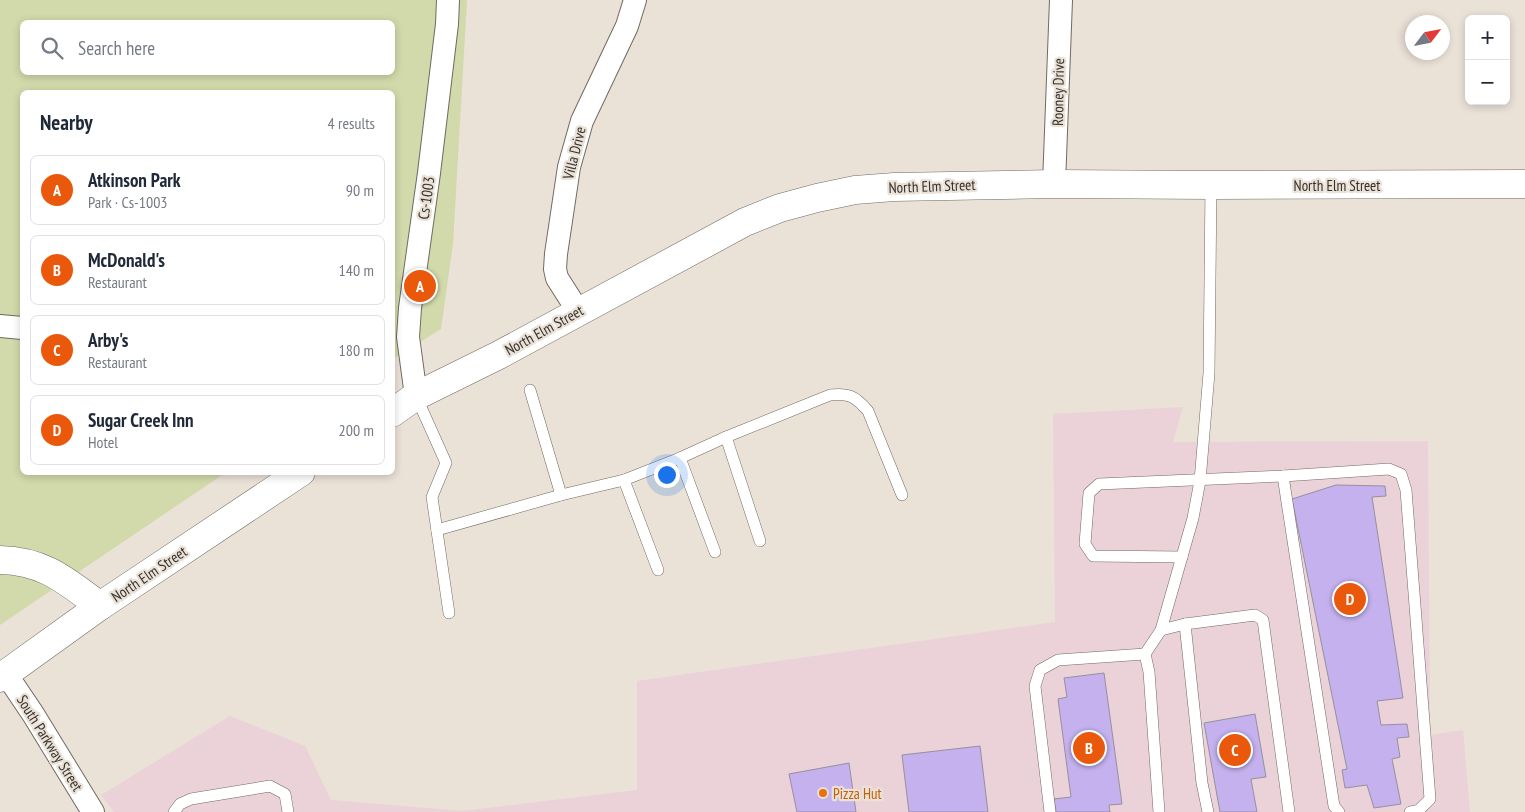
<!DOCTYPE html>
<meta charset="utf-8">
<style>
body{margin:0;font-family:"PT Sans Narrow",sans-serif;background:#f6f6f7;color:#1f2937}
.controls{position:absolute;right:15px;top:15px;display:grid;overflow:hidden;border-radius:8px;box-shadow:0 2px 8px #0003}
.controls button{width:45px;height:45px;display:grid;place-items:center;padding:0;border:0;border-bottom:1px solid #e0e1e3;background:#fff;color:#1f2937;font:25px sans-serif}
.compass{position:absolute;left:1405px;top:15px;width:45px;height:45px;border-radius:50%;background:#fff;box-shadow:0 2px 8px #0003;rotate:58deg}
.you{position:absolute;left:666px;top:474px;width:18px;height:18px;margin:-12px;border:4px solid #fff;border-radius:50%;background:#1a73e8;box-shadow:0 0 0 8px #1a73e833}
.badge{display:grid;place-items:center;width:32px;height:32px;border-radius:50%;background:#ea580c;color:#fff;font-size:16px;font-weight:700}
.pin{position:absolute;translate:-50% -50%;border:2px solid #fff;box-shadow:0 1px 5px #0006}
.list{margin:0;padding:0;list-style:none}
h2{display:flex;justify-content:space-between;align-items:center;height:65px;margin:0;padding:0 20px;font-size:21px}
h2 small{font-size:16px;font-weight:400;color:#747a83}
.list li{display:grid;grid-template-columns:32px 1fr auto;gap:15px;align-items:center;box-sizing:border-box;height:70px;margin:0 10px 10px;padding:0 10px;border:1px solid #e0e1e3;border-radius:8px}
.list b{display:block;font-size:19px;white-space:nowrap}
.list p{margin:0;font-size:16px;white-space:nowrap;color:#747a83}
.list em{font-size:16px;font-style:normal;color:#747a83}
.icon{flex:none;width:28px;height:28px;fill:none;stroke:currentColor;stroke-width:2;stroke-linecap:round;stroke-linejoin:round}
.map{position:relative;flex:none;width:1525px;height:812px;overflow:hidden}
.search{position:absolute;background:#fff;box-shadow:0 2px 8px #0003;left:20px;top:20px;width:375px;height:55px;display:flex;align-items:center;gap:12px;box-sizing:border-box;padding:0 18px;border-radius:8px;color:#747a83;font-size:19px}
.panel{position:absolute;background:#fff;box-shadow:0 2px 8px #0003;left:20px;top:90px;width:375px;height:385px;border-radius:8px}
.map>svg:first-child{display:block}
</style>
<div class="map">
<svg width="1525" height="812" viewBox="0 0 1525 812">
<rect width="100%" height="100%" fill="#eae1d7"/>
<path fill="#ebd1d8" d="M1183,407L1173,442L1428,441L1430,735L1463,730L1470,812H114L101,795L230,716L305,746L331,800L462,811L637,790V681L1055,622L1053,414Z"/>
<path fill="#d2d9aa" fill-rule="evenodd" d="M0,0H467L453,244L441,329L393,359L392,92H22V472L225,473L0,625ZM22,22H392V72H22Z"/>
<g fill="#c4b1ee" stroke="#94919c">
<path d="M1336,485L1385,486L1386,496L1372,497L1403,698L1377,701L1381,725L1407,724L1409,737L1397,738L1400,757L1392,759L1401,804L1374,808L1367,785L1345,788L1342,770L1347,769L1292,499Z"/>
<path d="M1104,673L1122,804L1109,805L1110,812H1056L1054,799L1071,797L1058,699L1067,697L1064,678Z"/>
<path d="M1255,714L1266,777L1251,779L1257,812H1220L1204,723Z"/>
<path d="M980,746L988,812H909L902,755Z"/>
<path d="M849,763L856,812H797L789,774Z"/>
</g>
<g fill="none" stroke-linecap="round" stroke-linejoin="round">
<g stroke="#716a61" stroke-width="12">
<g id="service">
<path d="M530,390L561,495"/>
<path d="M416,396L446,463L432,497L449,613"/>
<path d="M726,437L760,541"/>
<path d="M680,458L715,552"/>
<path d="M1283,476L1334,806L1339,812"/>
<path d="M624,480L658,570"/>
<path d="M437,530L561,495L624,480L680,458L726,437L830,395C849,393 855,396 868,411L902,495"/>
<path d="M1182,557L1093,556L1085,544L1089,493L1099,484L1283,476L1389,469L1401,474L1406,490L1430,799L1419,810L1410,812"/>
<path d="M1185,624L1202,783L1208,812"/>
<path d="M1161,630L1185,624L1255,615L1263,620L1289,812"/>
<path d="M174,812L180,804L191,799L270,786L285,794L288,812"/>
<path d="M1050,812L1035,686L1040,670L1058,660L1145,654"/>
<path d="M1159,812L1149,672L1145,654L1161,630L1193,518L1200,481L1209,373L1211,185"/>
</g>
</g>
<g stroke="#716a61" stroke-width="24">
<g id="minor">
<path d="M1054,184L1061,0"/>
<path d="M578,311L557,278L555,269L556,254L569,167L582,121L627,26L635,0"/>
<path d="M0,326L22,328"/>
<path d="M416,396L408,337L410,308L429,173L447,24L448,0"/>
<path d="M6,674L33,714L93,812"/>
</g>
</g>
<g stroke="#716a61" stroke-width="29">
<g id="tertiary">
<path d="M392,413L416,396L499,355L745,222L780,208L817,198L855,190L894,187L1054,184L1211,185L1525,184"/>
<path d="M0,560C45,561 66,581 100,606"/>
<path d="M0,678L100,606L301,472"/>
</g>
</g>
<use href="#service" stroke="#fff" stroke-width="11"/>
<use href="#minor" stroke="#fff" stroke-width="22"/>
<use href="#tertiary" stroke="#fff" stroke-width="28"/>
</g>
<circle fill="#e8710a" stroke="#eae1d7" stroke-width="2" cx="823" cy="793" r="5"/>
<g text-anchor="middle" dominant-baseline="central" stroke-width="4.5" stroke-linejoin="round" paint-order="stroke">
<g font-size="15" fill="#34302c" stroke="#eae1d7">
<text transform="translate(1058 92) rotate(-89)">Rooney Drive</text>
<text transform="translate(574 153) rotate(-76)">Villa Drive</text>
<text x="1337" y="185">North Elm Street</text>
<text transform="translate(932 186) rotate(-2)">North Elm Street</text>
<text transform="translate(426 198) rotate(-82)">Cs-1003</text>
<text transform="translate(544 330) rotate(-29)">North Elm Street</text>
<text transform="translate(149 574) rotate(-34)">North Elm Street</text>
<text transform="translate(50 743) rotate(58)">South Parkway Street</text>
</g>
<g font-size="15" fill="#c56008" stroke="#eae1d7" text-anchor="start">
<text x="833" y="793">Pizza Hut</text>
</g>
</g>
</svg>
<div class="controls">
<button>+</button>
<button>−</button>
</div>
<svg class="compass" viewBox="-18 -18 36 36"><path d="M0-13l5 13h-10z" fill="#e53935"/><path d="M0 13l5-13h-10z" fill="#747a83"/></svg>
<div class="you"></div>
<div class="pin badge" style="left:420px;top:286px">A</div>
<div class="pin badge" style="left:1089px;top:748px">B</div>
<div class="pin badge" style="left:1235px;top:750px">C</div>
<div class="pin badge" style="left:1350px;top:599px">D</div>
<div class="search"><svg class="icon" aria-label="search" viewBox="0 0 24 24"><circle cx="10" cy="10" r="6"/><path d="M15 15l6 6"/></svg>Search here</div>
<section class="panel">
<h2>Nearby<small>4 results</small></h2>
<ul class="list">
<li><span class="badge">A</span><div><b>Atkinson Park</b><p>Park · Cs-1003</p></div><em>90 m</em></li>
<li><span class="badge">B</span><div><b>McDonald's</b><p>Restaurant</p></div><em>140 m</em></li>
<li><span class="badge">C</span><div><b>Arby's</b><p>Restaurant</p></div><em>180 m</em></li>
<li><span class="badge">D</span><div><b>Sugar Creek Inn</b><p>Hotel</p></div><em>200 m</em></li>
</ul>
</section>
</div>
